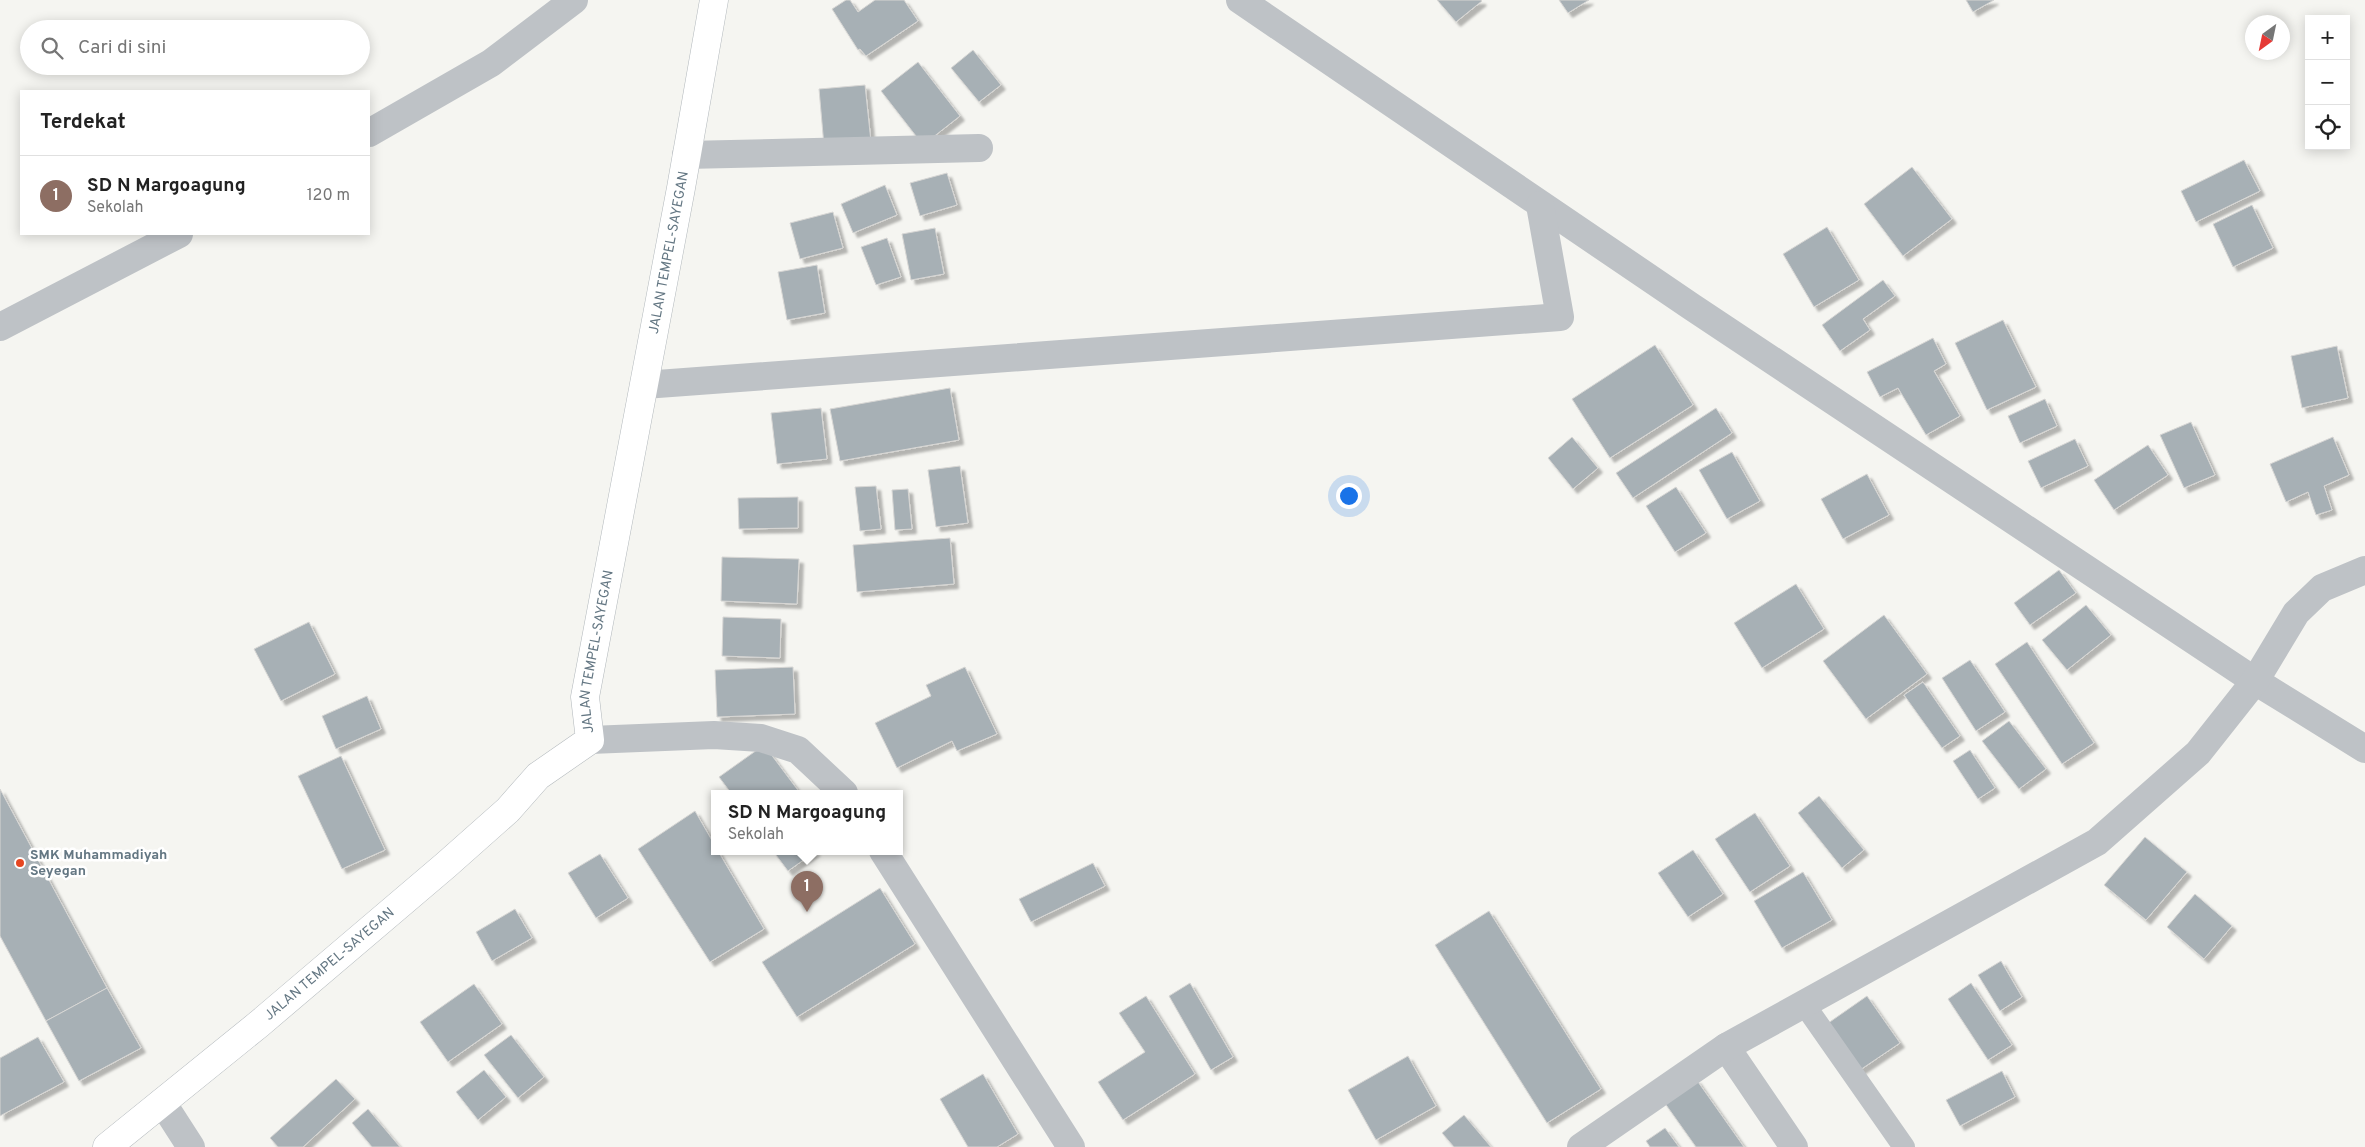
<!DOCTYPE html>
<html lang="id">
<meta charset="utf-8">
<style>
body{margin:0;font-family:Overpass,sans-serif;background:#f2f2f2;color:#222}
.controls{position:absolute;right:15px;top:15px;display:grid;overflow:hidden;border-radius:0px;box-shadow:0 2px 12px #0003}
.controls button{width:45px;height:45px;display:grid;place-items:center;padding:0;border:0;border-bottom:1px solid #e0e0e0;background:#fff;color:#222;font:25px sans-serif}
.compass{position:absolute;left:2245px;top:15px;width:45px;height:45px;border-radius:50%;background:#fff;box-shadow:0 2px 12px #0003;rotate:213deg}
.you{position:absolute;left:1348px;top:495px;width:18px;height:18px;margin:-12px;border:4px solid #fff;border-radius:50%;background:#1a73e8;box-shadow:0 0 0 8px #1a73e833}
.badge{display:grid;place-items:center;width:32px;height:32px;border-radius:50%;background:#e64621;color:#fff;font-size:16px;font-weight:700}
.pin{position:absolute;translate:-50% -41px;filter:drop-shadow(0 1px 2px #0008)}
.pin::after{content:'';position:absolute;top:26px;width:18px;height:15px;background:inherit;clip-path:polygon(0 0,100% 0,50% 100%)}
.popup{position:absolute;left:711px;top:790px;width:192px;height:65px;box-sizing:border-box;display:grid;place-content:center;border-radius:0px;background:#fff;filter:drop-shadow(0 1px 4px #0005);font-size:16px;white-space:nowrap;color:#767676}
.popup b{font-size:19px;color:#222}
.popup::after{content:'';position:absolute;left:50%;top:100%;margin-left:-10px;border:10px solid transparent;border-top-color:#fff}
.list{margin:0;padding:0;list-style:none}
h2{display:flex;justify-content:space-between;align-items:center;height:65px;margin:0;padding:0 20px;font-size:21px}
h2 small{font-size:16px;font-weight:400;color:#767676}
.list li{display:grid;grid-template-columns:32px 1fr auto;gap:15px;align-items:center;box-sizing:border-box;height:80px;padding:0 20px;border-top:1px solid #e0e0e0}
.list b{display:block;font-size:19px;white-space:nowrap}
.list p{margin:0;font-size:16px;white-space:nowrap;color:#767676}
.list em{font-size:16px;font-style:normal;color:#767676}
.icon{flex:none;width:28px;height:28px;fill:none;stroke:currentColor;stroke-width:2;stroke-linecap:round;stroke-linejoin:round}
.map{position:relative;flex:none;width:2365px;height:1147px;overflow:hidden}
.search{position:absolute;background:#fff;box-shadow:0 2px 12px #0003;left:20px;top:20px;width:350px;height:55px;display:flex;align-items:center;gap:12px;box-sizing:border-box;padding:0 18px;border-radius:28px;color:#767676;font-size:19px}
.panel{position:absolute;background:#fff;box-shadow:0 2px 12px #0003;left:20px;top:90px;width:350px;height:145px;border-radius:0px}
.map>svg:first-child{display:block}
</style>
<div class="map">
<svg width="2365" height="1147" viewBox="0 0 2365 1147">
<defs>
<filter id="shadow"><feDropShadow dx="4.5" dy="4.5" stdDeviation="1" flood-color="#0004"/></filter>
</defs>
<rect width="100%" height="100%" fill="#f5f5f1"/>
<g fill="#a7b0b5" stroke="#d7d6d4" filter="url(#shadow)">
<path d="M846,0H850L858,12L875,0H904L918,21L866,56L860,49L858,50L832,9Z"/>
<path d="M1437,0H1481L1482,1L1456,22Z"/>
<path d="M1559,0H1589L1568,13Z"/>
<path d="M1966,0H1994L1973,12Z"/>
<path d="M973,50L1001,85L979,102L951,68Z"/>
<path d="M918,62L960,116L923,145L881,91Z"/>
<path d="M865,85L871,142L824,146L819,89Z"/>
<path d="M2244,160L2260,191L2196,222L2181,191Z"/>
<path d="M1912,167L1952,219L1903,256L1864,204Z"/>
<path d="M947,173L957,205L920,216L910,183Z"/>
<path d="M885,185L897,215L853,233L841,204Z"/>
<path d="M2252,205L2273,248L2233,267L2213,224Z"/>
<path d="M833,212L843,248L800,259L790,223Z"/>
<path d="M1827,227L1859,280L1814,307L1783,254Z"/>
<path d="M935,228L944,274L911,280L902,234Z"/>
<path d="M887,238L901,277L876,285L861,247Z"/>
<path d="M817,265L825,313L787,320L778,272Z"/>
<path d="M1883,280L1895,296L1863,319L1870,330L1840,351L1822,325Z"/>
<path d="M2003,320L2036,387L1987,410L1955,343Z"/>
<path d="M1933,338L1946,364L1934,371L1960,416L1926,435L1898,388L1880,397L1867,372Z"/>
<path d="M1655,345L1693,405L1610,458L1572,399Z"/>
<path d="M2337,346L2348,398L2302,408L2291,356Z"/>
<path d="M950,388L959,440L840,461L830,409Z"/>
<path d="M2045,399L2057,426L2020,443L2008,416Z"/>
<path d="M821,408L827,459L777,464L771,413Z"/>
<path d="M1716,408L1732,433L1633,498L1616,473Z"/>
<path d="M2191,422L2215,475L2184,488L2160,435Z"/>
<path d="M1572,437L1598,468L1573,489L1548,458Z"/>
<path d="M2333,437L2349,475L2324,486L2332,510L2316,515L2308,492L2286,502L2270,464Z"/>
<path d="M2075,439L2088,466L2041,488L2028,461Z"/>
<path d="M2148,445L2168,475L2114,510L2094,480Z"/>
<path d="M1732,452L1760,501L1727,519L1699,470Z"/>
<path d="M960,466L968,523L936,527L928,470Z"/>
<path d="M1867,474L1889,515L1843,539L1821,499Z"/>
<path d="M876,486L881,529L860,531L855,487Z"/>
<path d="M1676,487L1706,533L1675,552L1646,506Z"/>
<path d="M908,489L912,529L895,530L892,490Z"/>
<path d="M798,497V528L739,529L738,498Z"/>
<path d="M950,538L954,584L857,592L853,545Z"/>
<path d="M722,557L799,559L797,604L721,601Z"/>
<path d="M2059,570L2076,593L2030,625L2014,603Z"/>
<path d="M1796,584L1824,629L1762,668L1734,623Z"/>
<path d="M2086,605L2111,635L2067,670L2042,640Z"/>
<path d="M1884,615L1927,674L1866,719L1823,661Z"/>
<path d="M723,617L781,619L780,658L722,656Z"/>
<path d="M309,622L335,674L281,701L254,649Z"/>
<path d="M2027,642L2094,743L2062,764L1995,664Z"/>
<path d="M1970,660L2005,712L1976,731L1942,678Z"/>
<path d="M793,667L795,714L717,717L715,670Z"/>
<path d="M965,667L997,734L957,751L952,741L897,768L875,723L931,696L926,685Z"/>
<path d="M1923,682L1960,736L1942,748L1904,695Z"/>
<path d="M367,696L381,729L336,749L322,716Z"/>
<path d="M2009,721L2046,769L2019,789L1982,741Z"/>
<path d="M764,745L800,793H731L719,777Z"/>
<path d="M1970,750L1995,788L1978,799L1953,761Z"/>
<path d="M341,756L385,850L342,869L298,776Z"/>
<path d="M0,789L107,988L46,1021L0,936Z"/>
<path d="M1819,796L1864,850L1842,868L1798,813Z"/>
<path d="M695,811L714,844V851H718L764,929L710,962L638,849Z"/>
<path d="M1755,813L1790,866L1750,892L1715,839Z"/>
<path d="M2145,837L2187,872L2146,920L2104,885Z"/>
<path d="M1693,850L1723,894L1688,917L1658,873Z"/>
<path d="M773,851H816L788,871Z"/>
<path d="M600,854L628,898L596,918L568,873Z"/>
<path d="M1093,863L1105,886L1031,922L1019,899Z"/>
<path d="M1803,872L1832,920L1782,948L1754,901Z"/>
<path d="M880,888L915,944L797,1017L762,962Z"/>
<path d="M2195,894L2232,926L2204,959L2167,927Z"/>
<path d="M515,909L532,938L492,961L476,932Z"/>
<path d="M1489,911L1601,1089L1547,1123L1435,945Z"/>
<path d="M2001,961L2022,997L2000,1011L1978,975Z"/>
<path d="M1190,983L1233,1057L1211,1070L1169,996Z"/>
<path d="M1971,983L2012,1045L1988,1060L1948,999Z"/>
<path d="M474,984L502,1024L448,1062L420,1022Z"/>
<path d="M107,988L141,1048L79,1081L46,1021Z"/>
<path d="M1146,996L1195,1074L1123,1120L1098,1082L1145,1052L1119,1013Z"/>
<path d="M1867,996L1900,1043L1857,1072L1824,1026Z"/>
<path d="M511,1035L544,1077L518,1098L484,1055Z"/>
<path d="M38,1037L64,1082L0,1116V1058Z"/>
<path d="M1408,1056L1436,1106L1376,1140L1348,1090Z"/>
<path d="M484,1070L506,1097L478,1120L456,1092Z"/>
<path d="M2002,1071L2015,1097L1960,1126L1946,1100Z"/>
<path d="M983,1074L1018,1134L997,1147H968L940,1099Z"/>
<path d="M336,1079L355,1099L303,1147H278L270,1138Z"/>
<path d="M1696,1079L1744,1147H1696L1664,1102Z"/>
<path d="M368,1109L400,1147H372L352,1123Z"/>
<path d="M1464,1115L1491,1147H1454L1442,1133Z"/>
<path d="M1665,1128L1679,1147H1650L1646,1141Z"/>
</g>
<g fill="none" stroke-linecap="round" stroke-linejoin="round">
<g stroke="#b2b8bc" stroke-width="29">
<g id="secondary">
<path id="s1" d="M107,1147L259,1024L446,865L508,810L538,776L590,740L585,697L681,188L714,0"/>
</g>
</g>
<path stroke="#bec2c6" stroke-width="22" d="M1804,1004L1904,1147"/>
<g stroke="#bec2c6" stroke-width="28">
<path d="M1240,0L1692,307L2255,681L2365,749"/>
<path d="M369,133L491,63L574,0"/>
<path d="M686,155L979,148"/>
<path d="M0,327L179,234"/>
<path d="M644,385L1560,317L1540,205"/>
<path d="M590,740L714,735L761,738L798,750L844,793"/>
<path d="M883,851L1071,1147"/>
<path d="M1726,1047L1794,1147"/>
<path d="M162,1102L191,1147"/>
<path d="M1581,1147L1726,1047L2097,842L2198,753L2255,681L2296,613L2322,588L2365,570"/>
</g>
<use href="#secondary" stroke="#fff" stroke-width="28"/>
</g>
<circle fill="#e64621" stroke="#fff" stroke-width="2" cx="20" cy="863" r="5"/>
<g text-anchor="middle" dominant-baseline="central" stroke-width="5" stroke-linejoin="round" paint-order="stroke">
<g font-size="14" fill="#647783" stroke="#fff">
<text stroke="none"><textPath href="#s1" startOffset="1128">JALAN TEMPEL-SAYEGAN</textPath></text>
<text stroke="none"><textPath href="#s1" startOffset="722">JALAN TEMPEL-SAYEGAN</textPath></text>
<text stroke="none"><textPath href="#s1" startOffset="288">JALAN TEMPEL-SAYEGAN</textPath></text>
</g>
<g font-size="14" font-weight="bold" fill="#647783" stroke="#fff" text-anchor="start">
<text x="30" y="855">SMK Muhammadiyah<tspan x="30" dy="16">Seyegan</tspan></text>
</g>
</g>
</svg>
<div class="controls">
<button>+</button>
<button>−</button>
<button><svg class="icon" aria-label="locate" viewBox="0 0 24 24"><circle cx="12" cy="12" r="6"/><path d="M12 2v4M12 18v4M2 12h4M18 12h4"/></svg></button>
</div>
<svg class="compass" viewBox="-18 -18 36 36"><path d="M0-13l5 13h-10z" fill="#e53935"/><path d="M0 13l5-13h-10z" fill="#767676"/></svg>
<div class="you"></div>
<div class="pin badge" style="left:807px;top:912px;background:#8d6e63">1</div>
<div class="popup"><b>SD N Margoagung</b>Sekolah</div>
<div class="search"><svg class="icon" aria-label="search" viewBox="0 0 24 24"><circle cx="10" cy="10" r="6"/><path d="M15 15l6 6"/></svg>Cari di sini</div>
<section class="panel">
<h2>Terdekat<small></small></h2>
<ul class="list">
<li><span class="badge" style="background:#8d6e63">1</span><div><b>SD N Margoagung</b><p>Sekolah</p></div><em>120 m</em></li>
</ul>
</section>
</div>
